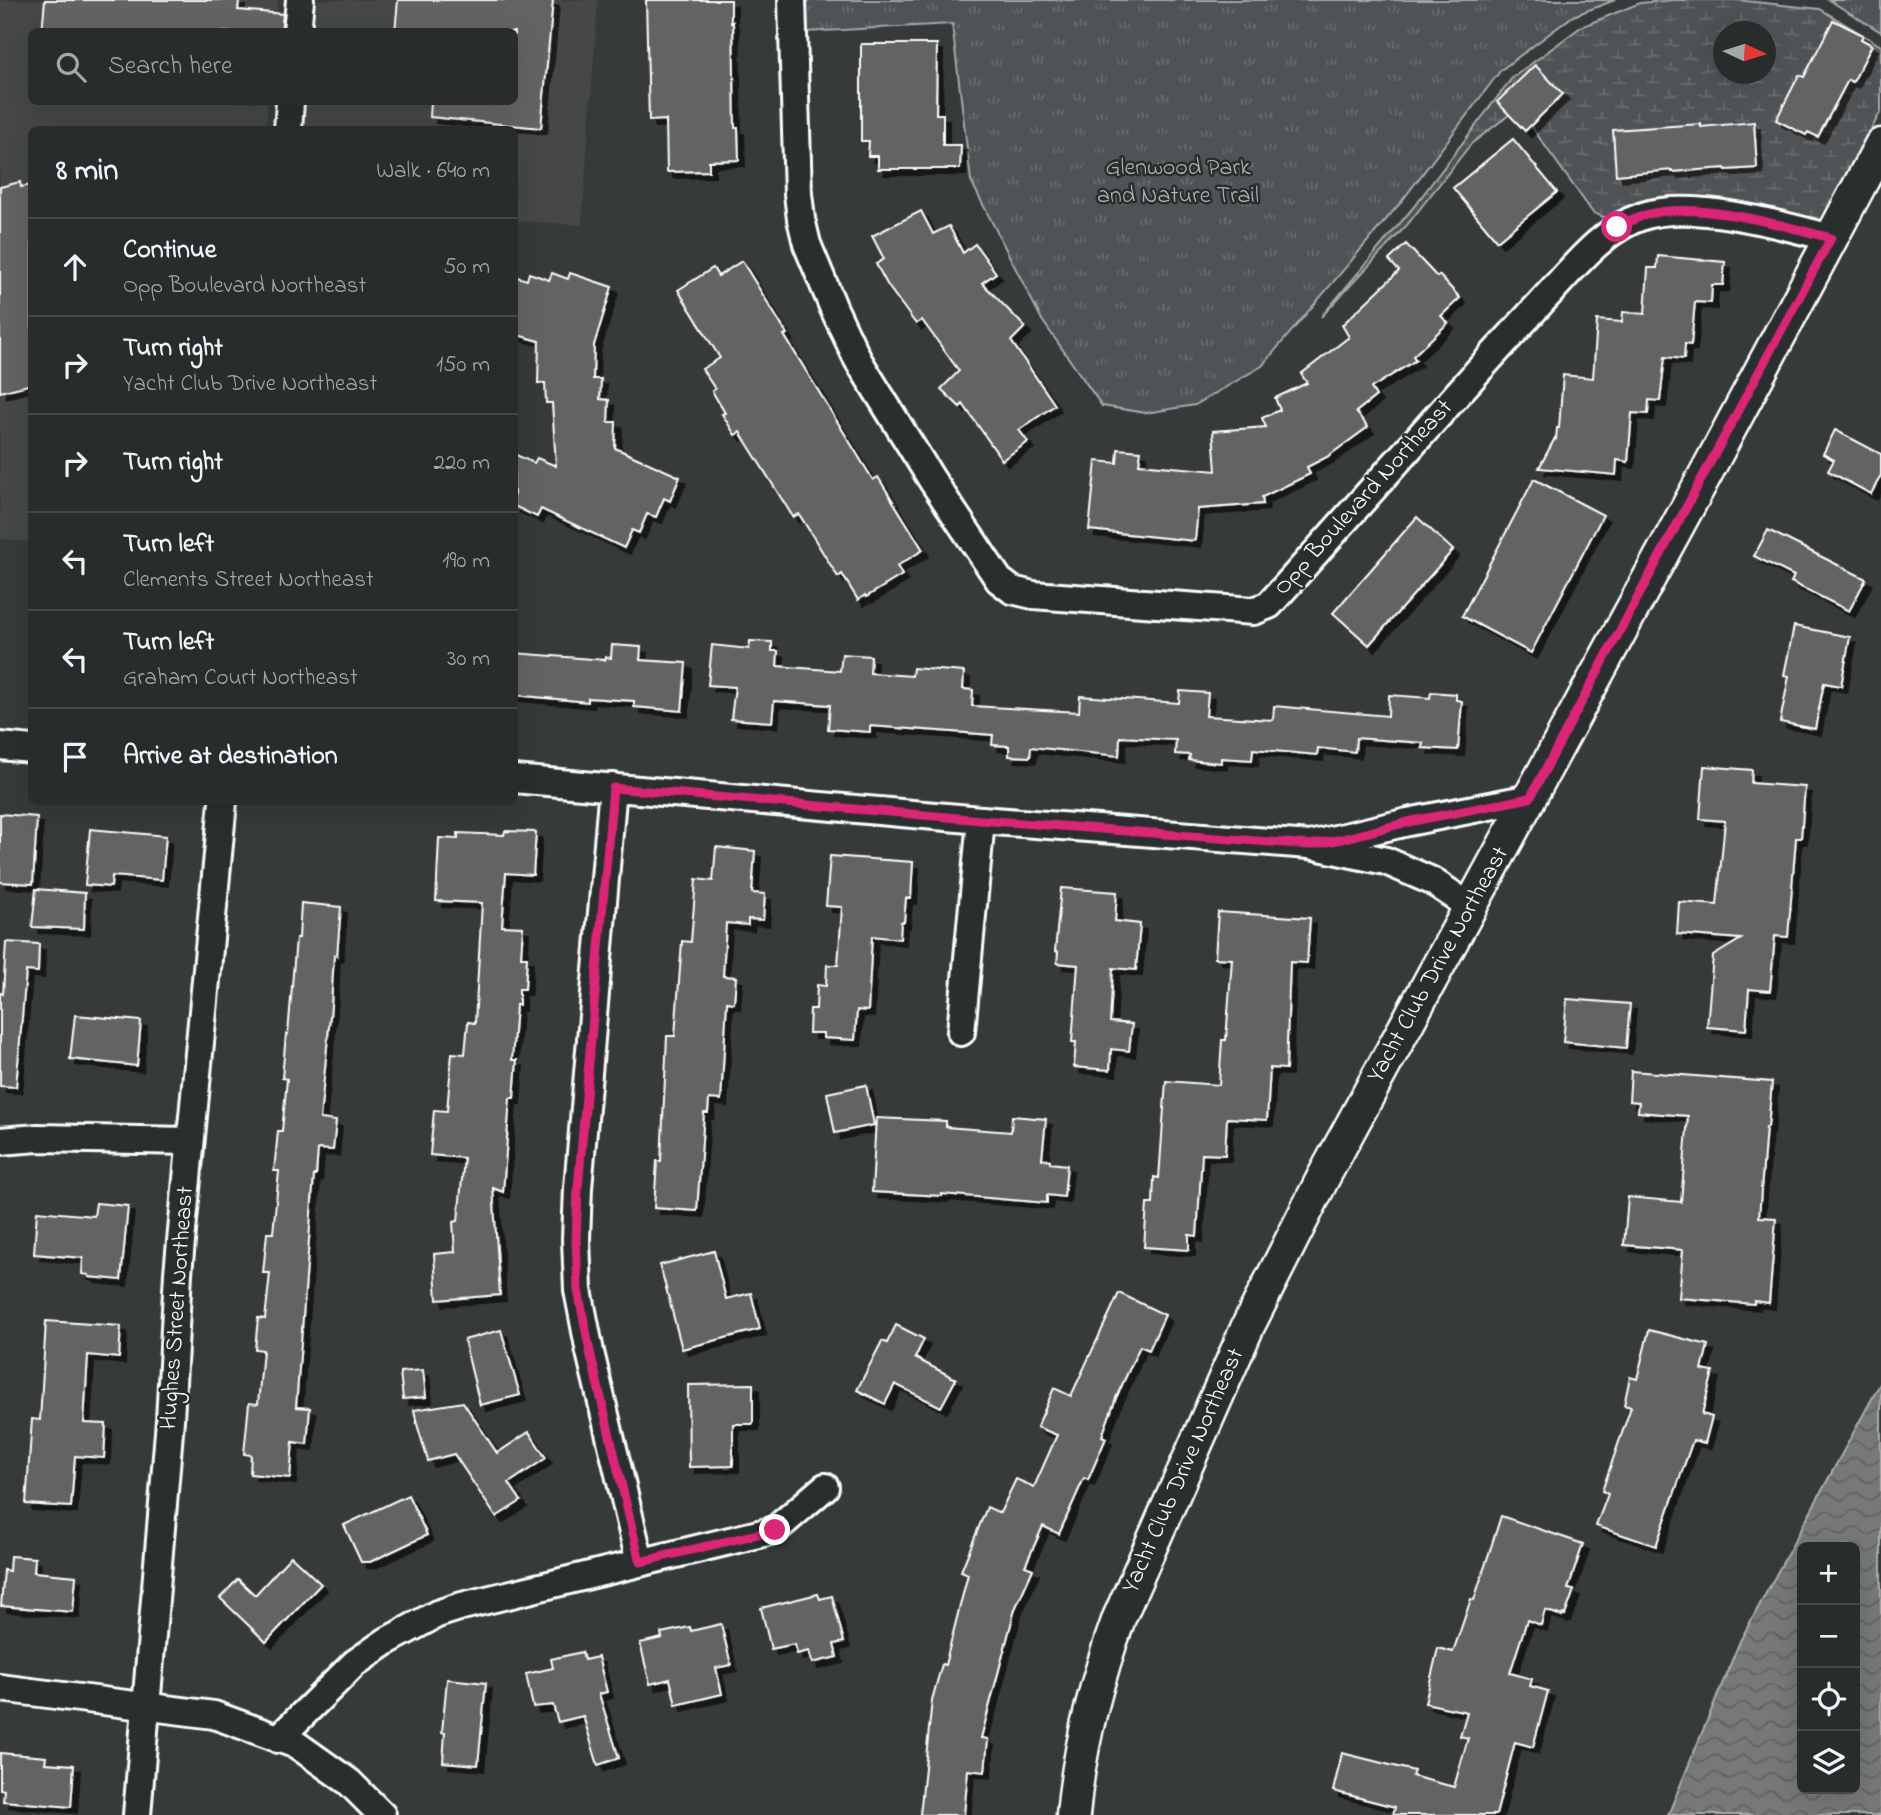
<!DOCTYPE html>
<meta charset="utf-8">
<style>
body{margin:0;font-family:"Indie Flower",sans-serif;background:#353838;color:#f1f3f6}
.controls{position:absolute;right:21px;bottom:21px;display:grid;overflow:hidden;border-radius:10px;box-shadow:0 7px 28px #0002}
.controls button{width:63px;height:63px;display:grid;place-items:center;padding:0;border:0;border-bottom:2px solid #454848;background:#292c2c;color:#f1f3f6;font:35px sans-serif}
.compass{position:absolute;left:1713px;top:21px;width:63px;height:63px;border-radius:50%;background:#292c2c;box-shadow:0 7px 28px #0002;rotate:94deg}
.stop{position:absolute;width:21px;height:21px;margin:-16px;border:5px solid #db2777;border-radius:50%;background:#fff}
.stop.end{background:#db2777;border-color:#fff;box-shadow:0 2px 7px #0008}
.list{margin:0;padding:0;list-style:none}
h2{display:flex;justify-content:space-between;align-items:center;height:91px;margin:0;padding:0 28px;font-size:30px}
h2 small{font-size:23px;font-weight:400;color:#a5a7a9}
.list li{display:grid;grid-template-columns:46px 1fr auto;gap:21px;align-items:center;box-sizing:border-box;height:98px;padding:0 28px;border-top:2px solid #454848}
.list b{display:block;font-size:26px;white-space:nowrap}
.list p{margin:0;font-size:23px;white-space:nowrap;color:#a5a7a9}
.list em{font-size:23px;font-style:normal;color:#a5a7a9}
.icon{flex:none;width:38px;height:38px;fill:none;stroke:currentColor;stroke-width:2;stroke-linecap:round;stroke-linejoin:round}
.map{position:relative;flex:none;width:1881px;height:1815px;overflow:hidden}
.search{position:absolute;background:#292c2c;box-shadow:0 7px 28px #0002;left:28px;top:28px;width:490px;height:77px;display:flex;align-items:center;gap:18px;box-sizing:border-box;padding:0 24px;border-radius:10px;color:#a5a7a9;font-size:26px}
.panel{position:absolute;background:#292c2c;box-shadow:0 7px 28px #0002;left:28px;top:126px;width:490px;height:679px;border-radius:10px}
.map>svg:first-child{display:block}
</style>
<div class="map">
<svg width="1881" height="1815" viewBox="0 0 1881 1815">
<defs>
<pattern id="wetland-marsh" width="20" height="14" patternUnits="userSpaceOnUse" patternTransform="scale(1.75)"><rect width="20" height="14" fill="#505354"/><path d="M1 5h8M5 5V1M11 12h8M15 12V8" fill="none" stroke="#6a6d6e"/></pattern>
<pattern id="park-tufts" width="24" height="20" patternUnits="userSpaceOnUse" patternTransform="scale(1.75)"><rect width="24" height="20" fill="#505354"/><path d="M3 7l-1-3M5 7V3M7 7l1-3M15 17l-1-3M17 17v-4M19 17l1-3" fill="none" stroke="#6a6d6e"/></pattern>
<pattern id="water-waves" width="16" height="10" patternUnits="userSpaceOnUse" patternTransform="scale(1.75)"><rect width="16" height="10" fill="#767879"/><path d="M0 5q4-4 8 0t8 0" fill="none" stroke="#616262"/></pattern>
<filter id="shadow"><feDropShadow dx="6" dy="6" stdDeviation="0" flood-color="#0009"/></filter>
</defs>
<rect width="100%" height="100%" fill="#373a3b"/>
<filter id="ink" filterUnits="userSpaceOnUse"><feTurbulence type="fractalNoise" baseFrequency=".0143" numOctaves="2"/><feDisplacementMap in="SourceGraphic" scale="14" xChannelSelector="R" yChannelSelector="G"/><feConvolveMatrix kernelMatrix="1 2 1 2 8 2 1 2 1" color-interpolation-filters="sRGB"/></filter>
<g filter="url(#ink)">
<g fill="#444748">
<path d="M0,0H278L275,31L32,32V102H268L265,129L32,130L31,542L0,539Z"/>
<path d="M317,0H598L582,225L515,221L514,130H304L307,102H514V32L314,31Z"/>
</g>
<path fill="url(#wetland-marsh)" stroke="#a8a9aa" stroke-width="2" fill-rule="evenodd" d="M1673,0H1736L1820,9L1881,46V111L1822,221C1773,207 1683,186 1635,203C1625,207 1615,213 1606,218L1593,213L1518,108L1471,144L1407,225L1321,317L1412,209L1512,78L1581,27L1640,3ZM1724,32H1766V74H1724Z"/>
<g fill="url(#park-tufts)" stroke="#a8a9aa" stroke-width="2">
<path d="M803,0H1615L1573,16L1501,70L1401,202L1262,366L1195,405L1146,413L1102,406L1042,320L971,181L952,24L805,32Z"/>
<path d="M1829,0H1881V32Z"/>
</g>
<path fill="url(#water-waves)" stroke="#adaeaf" stroke-width="2" fill-rule="evenodd" d="M1881,1382V1815H1668L1740,1641ZM1802,1547H1855V1789H1802Z"/>
<g fill="#636465" stroke="#fff" stroke-width="2" filter="url(#shadow)">
<path d="M45,0H239L238,10L283,14L281,32H42Z"/>
<path d="M398,0H553L541,128L430,117L431,102H514V32H395Z"/>
<path d="M646,0H731V23L733,22L735,128H738L739,160L709,161V171L667,172L666,120L649,121Z"/>
<path d="M1833,20L1863,35L1861,39L1872,45L1853,82L1848,80L1818,137L1808,132L1806,135L1776,120L1799,75L1804,77Z"/>
<path d="M861,44H937L936,114H943V145H961L960,169H878V156H868L869,141H861Z"/>
<path d="M1535,65L1563,94L1525,131L1497,102Z"/>
<path d="M1754,122L1757,168L1726,170L1725,168L1672,172V170L1616,175L1613,130L1701,124V127Z"/>
<path d="M1513,139L1557,192L1497,241L1453,188Z"/>
<path d="M20,182L21,187L32,185V384L0,392V187Z"/>
<path d="M921,211L933,234L949,226L963,253L975,244L996,273L982,283L1025,327L1011,341L1055,405L1019,430L1028,442L1002,460L963,404L960,407L941,389L959,371L922,320L916,324L888,286L876,264L884,259L872,236Z"/>
<path d="M1406,244L1437,277L1439,275L1460,298L1441,316L1448,323L1413,356L1416,360L1371,388L1376,396L1356,412L1368,427L1327,457L1307,467L1310,474L1262,497L1263,504L1198,509L1195,541L1089,530L1096,461L1117,463L1118,449L1141,451L1139,464L1216,471L1213,431L1266,427L1262,418L1280,410L1275,398L1307,383L1301,374L1349,337L1342,325L1399,271L1389,260Z"/>
<path d="M1658,256L1725,262L1723,285H1712L1711,303L1695,302L1691,345L1685,344L1684,359L1665,357L1660,401L1649,400L1648,414L1632,413L1628,462L1617,460L1616,475L1539,468L1555,438L1556,439L1557,428H1559L1563,375L1593,378L1597,320L1622,322L1623,312L1645,314L1648,268H1657Z"/>
<path d="M742,261L787,334L784,335L873,480L878,477L923,550L897,566L902,575L866,597L865,595L858,600L842,574L838,577L799,514L793,517L740,432L735,435L722,414L725,413L712,391L715,389L702,369L720,358L678,290L713,268L718,276Z"/>
<path d="M529,273L549,280L552,273L568,279L570,273L612,287L594,345L593,379H601L600,399L609,400L608,422H616L615,448L680,477L670,501L664,498L656,517L647,514L639,533L632,530L624,548L541,509L537,517L514,506V454L534,463L537,458L556,466L552,403H546L545,383H538L539,341L514,334V276L527,280Z"/>
<path d="M1835,430L1881,454V475L1871,494L1828,471L1834,460L1823,454Z"/>
<path d="M1534,479L1603,515L1531,653L1462,616Z"/>
<path d="M1417,517L1453,550L1369,645L1333,613Z"/>
<path d="M1768,530L1866,579L1849,611L1791,582L1794,576L1754,556Z"/>
<path d="M1794,626L1850,637L1841,686L1824,683L1815,729L1780,722L1789,676L1784,675Z"/>
<path d="M750,641L772,642V651H778L777,666L840,671L842,654L871,656L870,673L912,676L913,668L964,672L963,689L973,690L972,706L1079,712L1080,696L1179,703L1180,691L1208,693L1206,716L1273,720L1274,706L1388,716L1389,695L1430,698L1431,692L1456,694V700L1462,701L1458,750L1422,748L1423,743L1356,738L1355,752L1318,748L1317,755L1253,749L1252,760L1221,758V763L1189,760L1190,755L1175,754L1176,740L1120,737L1119,756L1031,747L1030,757L1009,756V746L992,745L993,735L870,726V732L828,729L830,705L774,701L772,722L731,719L735,687L708,685L712,645L749,649Z"/>
<path d="M612,645L641,647L640,660L686,663L682,711L634,707V701L588,698V702L514,695V653L605,660L606,657L611,658Z"/>
<path d="M1704,766L1752,770L1751,783L1805,787L1801,838H1796L1788,937L1775,936L1770,991L1749,989L1746,1030L1707,1027L1713,956L1741,939L1677,934L1679,902L1717,905L1725,821L1700,819Z"/>
<path d="M0,814L37,817L33,884L0,882Z"/>
<path d="M90,829L166,836L162,880L112,876L111,887L85,885Z"/>
<path d="M505,831L536,832L533,875L506,873L502,926L523,927L521,957H527L525,989H519V1005H516L512,1060H517L514,1098H510L503,1192L493,1188L500,1295L437,1300L434,1254L455,1252L453,1222L458,1221L464,1158L430,1155L434,1110L447,1111L452,1053L465,1054L468,1022L475,1023L482,903L436,901L439,838L458,839V833L504,835Z"/>
<path d="M716,847L755,851L752,893L765,894L763,920L748,919V925L726,923L723,976L736,977L734,1003L727,1002L721,1100L709,1099L708,1113H704L697,1211L654,1208L657,1161H661L667,1036H675L682,941L691,942L696,879L713,881Z"/>
<path d="M830,856L913,862L911,898H906L904,922H901L900,939L872,936L868,1011L857,1010L855,1040L823,1038V1033H809L810,1009H816L817,985L826,986L827,965H838L842,907L826,906Z"/>
<path d="M1061,888L1117,892L1115,921L1140,924L1136,970L1113,968L1110,1022L1132,1024L1129,1051L1111,1049L1110,1070L1074,1067L1076,1042H1072L1078,965L1057,963L1058,952L1055,951Z"/>
<path d="M36,889L85,893L84,929L32,927Z"/>
<path d="M301,903L341,907L337,956L334,955L331,1006L320,1119L336,1121L333,1150L318,1149L316,1175H314L296,1407L310,1408L307,1444L293,1442L290,1478L250,1474L251,1455L244,1454L249,1403L258,1404L263,1350L255,1349L258,1318L265,1319L270,1273H263L267,1233H273L279,1171H274L278,1131H282L287,1079L282,1078L286,1034H288L296,938H299Z"/>
<path d="M1218,912L1310,918L1307,963L1290,962L1286,1069L1270,1068L1267,1120L1227,1118L1225,1155L1202,1154L1197,1236L1189,1235V1250L1144,1247L1147,1204H1153L1154,1177L1159,1178L1166,1081L1219,1085L1222,1040H1226L1232,959L1215,958Z"/>
<path d="M6,942L39,944L38,972L26,971L16,1087L0,1086V993L3,994Z"/>
<path d="M1567,999L1630,1004L1626,1048L1563,1042Z"/>
<path d="M75,1015L141,1021L137,1066L70,1059Z"/>
<path d="M1631,1071L1772,1082L1768,1127H1766L1759,1217L1776,1218L1769,1303L1754,1301V1304L1679,1298L1683,1250L1624,1245L1628,1197L1681,1202L1688,1116L1638,1112L1639,1102L1629,1101Z"/>
<path d="M866,1085L874,1125L835,1133L827,1093Z"/>
<path d="M1012,1116L1046,1119L1042,1159L1050,1160V1163L1067,1165L1064,1197L1047,1195V1203L942,1194V1196L872,1192L876,1118L946,1121V1127L1011,1132Z"/>
<path d="M96,1203L128,1206L121,1280L89,1277V1275L82,1274L83,1258L34,1254L37,1211L94,1216Z"/>
<path d="M714,1251L726,1299L751,1293L760,1329L682,1349L660,1265Z"/>
<path d="M1119,1293L1165,1315L1149,1350L1140,1346L1116,1398L1102,1436L1106,1438L1088,1480L1084,1478L1059,1534L1043,1526L1025,1566L1033,1569L1015,1609L981,1738L988,1739L985,1772L968,1770L964,1815H920L932,1700L942,1664L945,1665L968,1574L961,1571L987,1507L1000,1513L1016,1479L1034,1487L1057,1435L1037,1427L1054,1388L1071,1396Z"/>
<path d="M46,1321L121,1326L119,1358L88,1355L84,1423L106,1424L104,1458L75,1456L71,1507L26,1504L32,1419L40,1420Z"/>
<path d="M896,1325L924,1339L915,1358L956,1379L941,1407L895,1384L885,1404L857,1390L882,1341L887,1343Z"/>
<path d="M501,1330L520,1395L480,1405L464,1340Z"/>
<path d="M1649,1330L1708,1345L1702,1370L1713,1372L1702,1414L1712,1417L1705,1443L1693,1440L1656,1546L1596,1526L1608,1494L1602,1491L1631,1407L1624,1405L1630,1377L1637,1379Z"/>
<path d="M423,1370L426,1397L403,1399L400,1372Z"/>
<path d="M753,1384V1424H733V1466L689,1467L688,1385Z"/>
<path d="M463,1402L497,1453L529,1432L546,1458L509,1483L521,1501L496,1517L454,1454L428,1461L417,1424L414,1410Z"/>
<path d="M408,1495L427,1535L370,1562H361L344,1525Z"/>
<path d="M1501,1516L1583,1544L1568,1589L1574,1590L1565,1615L1563,1614L1562,1616L1545,1610L1541,1625L1527,1620L1510,1673L1532,1679L1530,1686L1548,1691L1533,1747L1515,1742L1496,1815H1393L1395,1807L1333,1791L1342,1753L1414,1771L1412,1776L1454,1787L1468,1738L1460,1736L1467,1712L1425,1703L1438,1648L1453,1652L1471,1599L1474,1600Z"/>
<path d="M10,1556L35,1558L34,1572L76,1576L73,1612L1,1606L4,1570L9,1571Z"/>
<path d="M291,1556L321,1584L266,1642L220,1598L238,1579L255,1595Z"/>
<path d="M818,1594L820,1599L832,1596L844,1642L834,1644L837,1657L812,1663L809,1651L797,1654L795,1644L771,1649L761,1608Z"/>
<path d="M721,1624L731,1665L716,1668L722,1694L676,1705L670,1679L650,1684L640,1643L662,1638L661,1633L690,1627L691,1631Z"/>
<path d="M582,1652L584,1660L598,1657L607,1692L599,1694L619,1758L598,1765L583,1716L558,1722L553,1705L533,1707L526,1674L553,1668L551,1659Z"/>
<path d="M447,1679L486,1683L478,1765L443,1762L445,1733L442,1732Z"/>
<path d="M0,1753L46,1757L45,1763L74,1765L71,1807L3,1801L4,1790L0,1789Z"/>
</g>
<g fill="none" stroke-linecap="round" stroke-linejoin="round">
<g stroke="#fff" stroke-width="32">
<g id="minor">
<path d="M792,0L798,194L801,219L807,244L834,309L858,360L932,480L999,580L1012,590L1033,595L1254,611L1269,605C1339,527 1408,449 1478,371C1501,346 1523,322 1546,297C1574,267 1603,229 1643,216C1692,200 1782,225 1831,238"/>
<path d="M297,32L300,0"/>
<path d="M288,130L290,102"/>
<path d="M0,746L32,749"/>
<path d="M514,779L981,820L1310,845"/>
<path d="M613,787L578,1188L576,1239L578,1290L590,1352L640,1562"/>
<path d="M1471,907L1432,881L1386,861L1310,845L1408,822L1530,798"/>
<path d="M961,1032L981,820"/>
<path d="M0,1141L38,1138L190,1141"/>
<path d="M0,1688L214,1715L297,1745L349,1782L382,1815"/>
<path d="M278,1739L355,1663L387,1641L437,1614L462,1606L775,1530L825,1487"/>
<path d="M137,1815L170,1420L178,1273L223,802"/>
</g>
</g>
<g stroke="#fff" stroke-width="37">
<path id="tertiary" d="M1073,1815C1079,1747 1096,1682 1119,1618L1248,1326L1323,1178L1697,490L1881,145"/>
</g>
<use href="#minor" stroke="#2a2d2e" stroke-width="26"/>
<use href="#tertiary" stroke="#2a2d2e" stroke-width="32"/>
</g>
</g>
<g fill="none" stroke-linecap="round" stroke-linejoin="round" filter="url(#ink)">
<path stroke="#db2777" stroke-width="9" d="M775,1530L640,1562L590,1352L578,1290L576,1239L578,1188L613,788L981,820L1310,845L1342,839L1408,822L1530,798L1831,238C1782,225 1691,199 1642,216C1634,219 1626,224 1617,227"/>
</g>
<g text-anchor="middle" dominant-baseline="central" stroke-width="5" stroke-linejoin="round" paint-order="stroke">
<g font-size="24" fill="#b0b2b2" stroke="#2a2d2e">
<text x="1178" y="168">Glenwood Park<tspan x="1178" dy="28">and Nature Trail</tspan></text>
</g>
<g font-size="24" fill="#fff" stroke="#2a2d2e">
<text transform="translate(1364 498) rotate(-48)">Opp Boulevard Northeast</text>
<text transform="translate(1439 965) rotate(-61)">Yacht Club Drive Northeast</text>
<text transform="translate(178 1308) rotate(-86)">Hughes Street Northeast</text>
<text transform="translate(1184 1471) rotate(-66)">Yacht Club Drive Northeast</text>
</g>
</g>
</svg>
<div class="controls">
<button>+</button>
<button>−</button>
<button><svg class="icon" aria-label="locate" viewBox="0 0 24 24"><circle cx="12" cy="12" r="6"/><path d="M12 2v4M12 18v4M2 12h4M18 12h4"/></svg></button>
<button><svg class="icon" aria-label="layers" viewBox="0 0 24 24"><path d="M12 4l9 5-9 5-9-5zM3 14l9 5 9-5"/></svg></button>
</div>
<svg class="compass" viewBox="-18 -18 36 36"><path d="M0-13l5 13h-10z" fill="#e53935"/><path d="M0 13l5-13h-10z" fill="#a5a7a9"/></svg>
<div class="stop" style="left:1617px;top:227px"></div>
<div class="stop end" style="left:775px;top:1530px"></div>
<div class="search"><svg class="icon" aria-label="search" viewBox="0 0 24 24"><circle cx="10" cy="10" r="6"/><path d="M15 15l6 6"/></svg>Search here</div>
<section class="panel">
<h2>8 min<small>Walk · 640 m</small></h2>
<ul class="list">
<li><svg class="icon" aria-label="ahead" viewBox="0 0 24 24"><path d="M12 20V5M6 11l6-6 6 6"/></svg><div><b>Continue</b><p>Opp Boulevard Northeast</p></div><em>50 m</em></li>
<li><svg class="icon" aria-label="right" viewBox="0 0 24 24"><path d="M7 20v-9h11M14 6l5 5-5 5"/></svg><div><b>Turn right</b><p>Yacht Club Drive Northeast</p></div><em>150 m</em></li>
<li><svg class="icon" aria-label="right" viewBox="0 0 24 24"><path d="M7 20v-9h11M14 6l5 5-5 5"/></svg><div><b>Turn right</b></div><em>220 m</em></li>
<li><svg class="icon" aria-label="left" viewBox="0 0 24 24"><path d="M17 20v-9H6M10 6l-5 5 5 5"/></svg><div><b>Turn left</b><p>Clements Street Northeast</p></div><em>190 m</em></li>
<li><svg class="icon" aria-label="left" viewBox="0 0 24 24"><path d="M17 20v-9H6M10 6l-5 5 5 5"/></svg><div><b>Turn left</b><p>Graham Court Northeast</p></div><em>30 m</em></li>
<li><svg class="icon" aria-label="arrive" viewBox="0 0 24 24"><path d="M6 21V4h12l-3 4 3 4H6"/></svg><div><b>Arrive at destination</b></div></li>
</ul>
</section>
</div>
